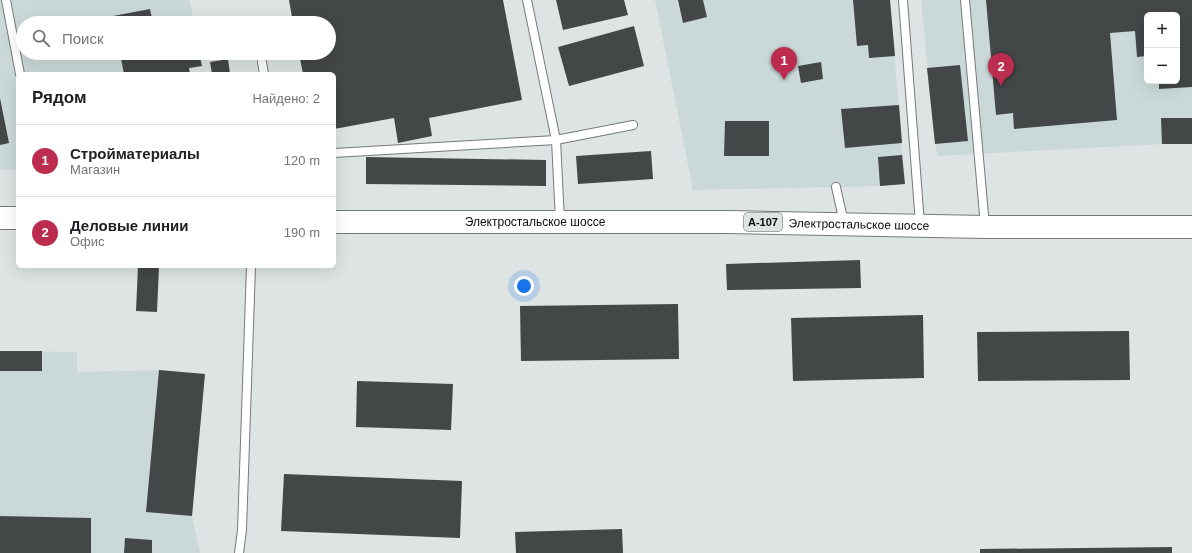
<!DOCTYPE html>
<html lang="ru">
<meta charset="utf-8">
<style>
body{margin:0;font-family:Helvetica,sans-serif;background:#f2f2f2;color:#202124}
.controls{position:absolute;right:12px;top:12px;display:grid;overflow:hidden;border-radius:6px;box-shadow:0 4px 16px #0002}
.controls button{width:36px;height:36px;display:grid;place-items:center;padding:0;border:0;border-bottom:1px solid #e0e0e0;background:#fff;color:#202124;font:20px sans-serif}
.you{position:absolute;left:524px;top:286px;width:14px;height:14px;margin:-10px;border:3px solid #fff;border-radius:50%;background:#1a73e8;box-shadow:0 0 0 6px #1a73e833}
.badge{display:grid;place-items:center;width:26px;height:26px;border-radius:50%;background:#bc2c4f;color:#fff;font-size:13px;font-weight:700}
.pin{position:absolute;translate:-50% -33px;filter:drop-shadow(0 1px 2px #0008)}
.pin::after{content:'';position:absolute;top:21px;width:14px;height:12px;background:inherit;clip-path:polygon(0 0,100% 0,50% 100%)}
.list{margin:0;padding:0;list-style:none}
h2{display:flex;justify-content:space-between;align-items:center;height:52px;margin:0;padding:0 16px;font-size:17px}
h2 small{font-size:13px;font-weight:400;color:#757577}
.list li{display:grid;grid-template-columns:26px 1fr auto;gap:12px;align-items:center;box-sizing:border-box;height:72px;padding:0 16px;border-top:1px solid #e0e0e0}
.list b{display:block;font-size:15px;white-space:nowrap}
.list p{margin:0;font-size:13px;white-space:nowrap;color:#757577}
.list em{font-size:13px;font-style:normal;color:#757577}
.icon{flex:none;width:22px;height:22px;fill:none;stroke:currentColor;stroke-width:2;stroke-linecap:round;stroke-linejoin:round}
.map{position:relative;flex:none;width:1192px;height:553px;overflow:hidden}
.search{position:absolute;background:#fff;box-shadow:0 4px 16px #0002;left:16px;top:16px;width:320px;height:44px;display:flex;align-items:center;gap:10px;box-sizing:border-box;padding:0 14px;border-radius:22px;color:#757577;font-size:15px}
.panel{position:absolute;background:#fff;box-shadow:0 4px 16px #0002;left:16px;top:72px;width:320px;height:196px;border-radius:6px}
.map>svg:first-child{display:block}
</style>
<div class="map">
<svg width="1192" height="553" viewBox="0 0 1192 553">
<rect width="100%" height="100%" fill="#dee4e3"/>
<g fill="#cad9d8" fill-rule="evenodd">
<path d="M0,0H190L194,23H23V53H199L202,66L189,69L190,74H171L170,72L160,74H18V170H0Z"/>
<path d="M655,0H890L905,184L880,186L693,190Z"/>
<path d="M921,0H1192V118H1162V144L938,156L935,144ZM1147,15H1177V81H1147Z"/>
<path d="M0,351L77,352V372L159,370L205,374L192,516L200,553H0Z"/>
</g>
<g fill="#434747">
<path d="M289,0H503L522,100L429,118L432,136L398,143L394,118L334,129V74H303L299,53H329V23H293Z"/>
<path d="M556,0H624L628,15L563,30Z"/>
<path d="M678,0H703L707,17L683,23Z"/>
<path d="M853,0H890L895,56L869,58L868,45L857,46Z"/>
<path d="M986,0H1192V87L1159,89V81H1177V15H1147V56L1137,57L1135,31L1110,33L1117,120L1014,129L1013,113L996,115Z"/>
<path d="M150,9L153,23H114L113,16Z"/>
<path d="M634,26L644,66L569,86L558,47Z"/>
<path d="M120,53H199L202,66L189,68L190,74H172L171,72L160,74H124Z"/>
<path d="M228,59L230,74H212L210,62Z"/>
<path d="M821,62L823,79L801,83L798,66Z"/>
<path d="M960,65L968,141L935,144L927,68Z"/>
<path d="M0,98L9,143L0,145Z"/>
<path d="M899,105L902,143L845,148L841,109Z"/>
<path d="M1161,118H1192V144H1162Z"/>
<path d="M725,121H769V156H724Z"/>
<path d="M651,151L653,179L578,184L576,156Z"/>
<path d="M902,155L905,184L880,186L878,157Z"/>
<path d="M366,157L546,160V186L366,184Z"/>
<path d="M860,260L861,288L727,290L726,264Z"/>
<path d="M138,266H159L157,312L136,311Z"/>
<path d="M678,304L679,359L521,361L520,306Z"/>
<path d="M923,315L924,378L793,381L791,318Z"/>
<path d="M1129,331L1130,380L978,381L977,332Z"/>
<rect x="0" y="351" width="42" height="20"/>
<path d="M159,370L205,374L192,516L146,512Z"/>
<path d="M357,381L453,384L451,430L356,427Z"/>
<path d="M284,474L462,481L460,538L281,531Z"/>
<path d="M0,516L91,518V553H0Z"/>
<path d="M622,529L623,553H516L515,532Z"/>
<path d="M125,538L152,540V553H124Z"/>
<path d="M1172,547V553H980V549Z"/>
</g>
<g fill="none" stroke-linecap="round" stroke-linejoin="round">
<g stroke="#757a7a" stroke-width="10">
<g id="lane">
<path d="M6,0L20,74"/>
<path d="M527,0L556,140L560,221"/>
<path d="M903,0L920,224"/>
<path d="M965,0L985,226"/>
<path d="M262,62L264,74"/>
<path d="M334,153L556,140L633,125"/>
<path d="M836,187L844,223"/>
<path d="M239,553L242,530L251,266"/>
</g>
</g>
<g stroke="#757a7a" stroke-width="24">
<g id="primary">
<path d="M0,218H18"/>
<path id="s1" d="M334,222H730L985,227H1192"/>
</g>
</g>
<use href="#lane" stroke="#fff" stroke-width="8"/>
<use href="#primary" stroke="#fff" stroke-width="22"/>
</g>
<g text-anchor="middle" dominant-baseline="central" stroke-width="4" stroke-linejoin="round" paint-order="stroke">
<rect fill="#dee4e3" stroke="#4a4e4d" stroke-width="1" x="744" y="213" width="38" height="18" rx="3"/>
<g font-size="11" font-weight="bold" fill="#0b0d0d">
<text x="763" y="222">А-107</text>
</g>
<g font-size="12" fill="#0b0d0d" stroke="#dee4e3">
<text stroke="none"><textPath href="#s1" startOffset="201">Электростальское шоссе</textPath></text>
<text stroke="none"><textPath href="#s1" startOffset="525">Электростальское шоссе</textPath></text>
</g>
</g>
</svg>
<div class="controls">
<button>+</button>
<button>−</button>
</div>
<div class="you"></div>
<div class="pin badge" style="left:784px;top:80px">1</div>
<div class="pin badge" style="left:1001px;top:86px">2</div>
<div class="search"><svg class="icon" aria-label="search" viewBox="0 0 24 24"><circle cx="10" cy="10" r="6"/><path d="M15 15l6 6"/></svg>Поиск</div>
<section class="panel">
<h2>Рядом<small>Найдено: 2</small></h2>
<ul class="list">
<li><span class="badge">1</span><div><b>Стройматериалы</b><p>Магазин</p></div><em>120 m</em></li>
<li><span class="badge">2</span><div><b>Деловые линии</b><p>Офис</p></div><em>190 m</em></li>
</ul>
</section>
</div>
